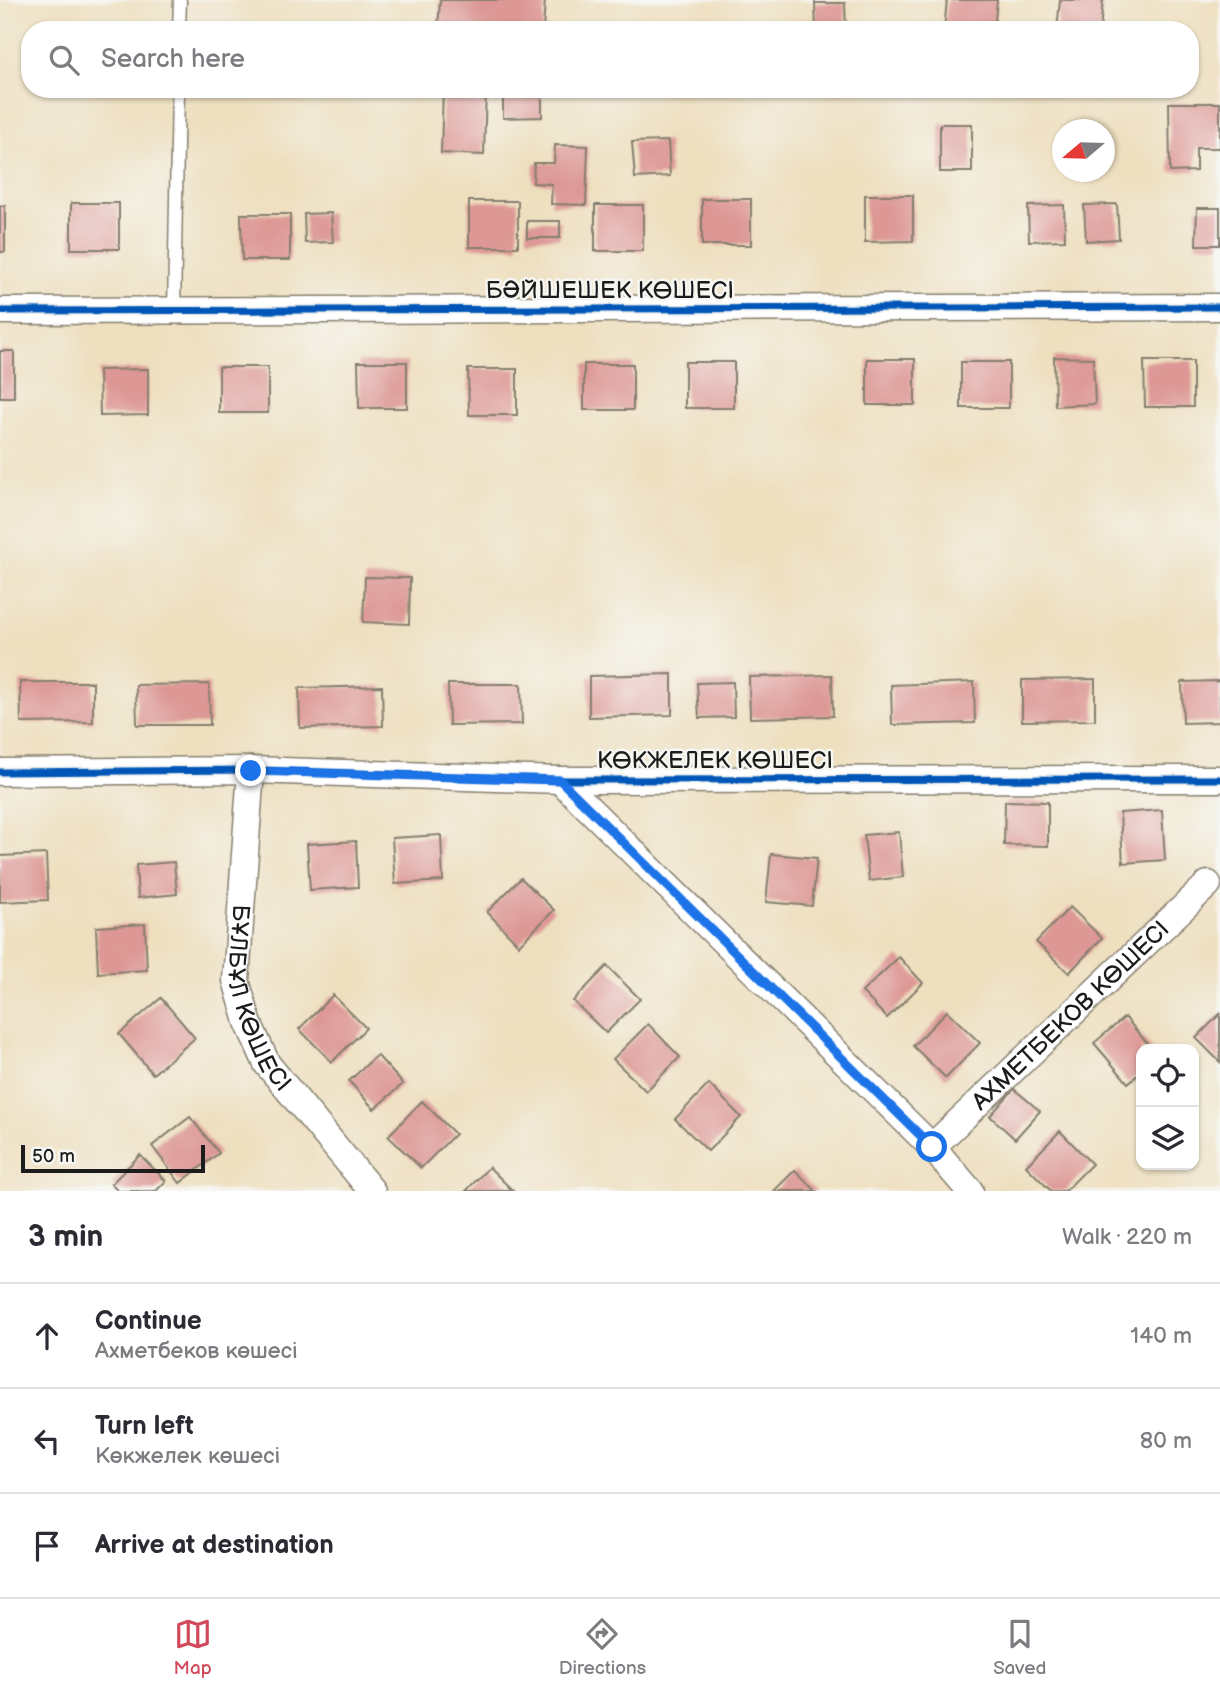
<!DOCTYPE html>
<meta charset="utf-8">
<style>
body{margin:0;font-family:"Balsamiq Sans",sans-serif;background:#f2f2f3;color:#2b2b33}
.controls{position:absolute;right:21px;bottom:21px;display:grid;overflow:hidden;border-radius:14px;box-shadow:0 2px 5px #0004}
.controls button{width:63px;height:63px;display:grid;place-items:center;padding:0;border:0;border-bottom:2px solid #e1e1e2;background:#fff;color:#2b2b33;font:35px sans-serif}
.compass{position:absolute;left:1052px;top:119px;width:63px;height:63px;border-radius:50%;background:#fff;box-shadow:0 2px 5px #0004;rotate:251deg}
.scale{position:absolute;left:21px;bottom:18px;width:184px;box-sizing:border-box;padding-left:7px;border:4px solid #1c1c1c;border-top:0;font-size:19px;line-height:24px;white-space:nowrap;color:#1c1c1c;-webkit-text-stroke:5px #f6f6f2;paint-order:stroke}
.stop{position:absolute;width:21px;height:21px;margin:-16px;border:5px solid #1a73e8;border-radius:50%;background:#fff}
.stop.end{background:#1a73e8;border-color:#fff;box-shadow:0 2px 7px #0008}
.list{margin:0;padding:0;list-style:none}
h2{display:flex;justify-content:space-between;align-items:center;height:91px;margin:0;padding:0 28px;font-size:30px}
h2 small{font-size:23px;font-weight:400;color:#7c7c81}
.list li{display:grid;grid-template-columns:46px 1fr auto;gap:21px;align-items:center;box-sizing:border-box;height:105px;padding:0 28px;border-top:2px solid #e1e1e2}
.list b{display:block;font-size:26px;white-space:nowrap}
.list p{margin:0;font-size:23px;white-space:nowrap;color:#7c7c81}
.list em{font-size:23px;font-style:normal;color:#7c7c81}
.icon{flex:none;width:38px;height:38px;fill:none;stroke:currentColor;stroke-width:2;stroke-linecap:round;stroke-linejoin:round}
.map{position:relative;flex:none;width:1220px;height:1191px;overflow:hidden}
.search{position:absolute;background:#fff;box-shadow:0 2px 5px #0004;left:21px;right:21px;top:21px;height:77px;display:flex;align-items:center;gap:18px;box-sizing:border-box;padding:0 24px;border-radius:28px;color:#7c7c81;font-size:26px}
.sheet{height:406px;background:#fff}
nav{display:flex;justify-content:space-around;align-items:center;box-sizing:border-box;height:98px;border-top:2px solid #e1e1e2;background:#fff;font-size:19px;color:#7c7c81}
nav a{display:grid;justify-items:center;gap:4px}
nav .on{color:#d1495b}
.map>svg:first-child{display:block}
</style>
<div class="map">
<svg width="1220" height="1191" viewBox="0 0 1220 1191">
<rect width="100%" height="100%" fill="#f6f6f2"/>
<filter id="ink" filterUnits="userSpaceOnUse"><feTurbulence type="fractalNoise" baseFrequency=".0143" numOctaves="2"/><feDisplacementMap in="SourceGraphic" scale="14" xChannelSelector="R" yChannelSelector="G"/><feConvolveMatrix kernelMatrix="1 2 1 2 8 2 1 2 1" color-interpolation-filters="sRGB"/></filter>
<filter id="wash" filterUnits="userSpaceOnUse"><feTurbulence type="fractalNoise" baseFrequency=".00686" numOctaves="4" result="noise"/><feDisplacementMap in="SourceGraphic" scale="28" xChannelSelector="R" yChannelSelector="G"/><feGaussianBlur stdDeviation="1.57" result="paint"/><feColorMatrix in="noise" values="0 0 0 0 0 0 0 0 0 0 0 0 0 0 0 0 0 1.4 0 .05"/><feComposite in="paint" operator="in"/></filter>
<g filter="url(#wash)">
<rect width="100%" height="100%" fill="#eedfbf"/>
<g id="blocks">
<g fill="#dd9895">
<path d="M440,0H545L543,30H438Z"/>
<path d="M947,0H997L994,30H944Z"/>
<path d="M1060,0H1103L1100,30H1057Z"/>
<path d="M815,3H845L846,30H816Z"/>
<path d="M300,89H335V95L300,92Z"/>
<path d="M443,89H486L484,155L441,153Z"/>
<path d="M503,89H542V117L503,118Z"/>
<path d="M1169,103H1220V148H1196V171L1170,172Z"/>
<rect x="940" y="124" width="32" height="48"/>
<path d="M668,141L670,176L635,178L632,142Z"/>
<path d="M555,145L588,146L586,205L551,204L552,184L533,183L534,163H554Z"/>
<path d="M865,195H913V241L865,242Z"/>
<rect x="702" y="199" width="49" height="46"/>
<rect x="469" y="201" width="49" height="46"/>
<rect x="71" y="203" width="48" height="46"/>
<path d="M1117,204L1119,239L1086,241L1084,205Z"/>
<rect x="595" y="205" width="48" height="46"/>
<path d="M1064,205L1065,240L1029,241L1028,206Z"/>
<rect x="0" y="206" width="5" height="46"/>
<path d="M1197,208H1220V245H1196Z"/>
<path d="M331,213L333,242L305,243L304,214Z"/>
<path d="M241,214H290V260H242Z"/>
<rect x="527" y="221" width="33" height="17"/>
<rect x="0" y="351" width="14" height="46"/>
<path d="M1054,357L1093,358L1095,404L1055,406Z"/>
<rect x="867" y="359" width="48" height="46"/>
<path d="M1144,361H1193V407H1145Z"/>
<path d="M358,362H407V408H359Z"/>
<rect x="685" y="362" width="49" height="46"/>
<rect x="961" y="362" width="48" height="46"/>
<rect x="584" y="364" width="49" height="46"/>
<rect x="219" y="367" width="49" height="46"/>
<path d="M148,369V415L100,416L99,370Z"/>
<path d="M468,369H517V415H469Z"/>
<path d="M365,577L410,578L409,624L363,622Z"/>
<path d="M672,674V715L589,717V676Z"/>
<path d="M832,675L833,716L750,718L749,677Z"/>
<path d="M1095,679V720L1022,721V680Z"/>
<path d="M1220,681V722L1183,723L1182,682Z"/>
<path d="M20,682H93V722L21,723Z"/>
<path d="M733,682L734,717L699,718L697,683Z"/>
<path d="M974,682L975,723L892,725L891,685Z"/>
<path d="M209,684L210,725H137L136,685Z"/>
<path d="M448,684H521L522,724L449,725Z"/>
<path d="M382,686L383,726L300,728L299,688Z"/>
<path d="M1005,801L1048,802V846L1004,845Z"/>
<path d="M1162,810L1165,860L1123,863L1120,813Z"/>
<path d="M899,832L903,877L869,881L864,835Z"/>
<path d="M441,835L443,881L395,884L392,838Z"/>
<path d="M356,841L358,887L310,890L307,844Z"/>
<path d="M46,854L48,900L0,902V856Z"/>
<path d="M771,854L817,858L812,906L766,902Z"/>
<path d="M174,862L177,894L138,898L136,865Z"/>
<path d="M521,878L554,910L519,945L487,912Z"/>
<path d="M1070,907L1102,938L1069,973L1036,942Z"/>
<path d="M145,924L147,970L98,973L96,927Z"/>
<path d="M899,957L923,983L887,1018L862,992Z"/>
<path d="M607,966L640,999L606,1033L573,1001Z"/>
<path d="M333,995L366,1028L332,1062L299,1029Z"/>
<path d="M161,998L195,1038L153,1074L119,1034Z"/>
<path d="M947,1011L980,1043L946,1078L913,1046Z"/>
<path d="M1220,1014V1062L1196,1038Z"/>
<path d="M1125,1017L1152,1049H1141V1072L1128,1083L1094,1043Z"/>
<path d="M648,1024L680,1057L646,1091L613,1059Z"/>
<path d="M377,1055L403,1084L374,1109L349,1081Z"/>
<path d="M709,1084L741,1117L708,1151L675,1119Z"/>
<path d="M1014,1089L1040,1111L1015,1139L990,1116Z"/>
<path d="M422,1101L455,1134L421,1168L388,1136Z"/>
<path d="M190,1117L219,1153L180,1183L152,1146Z"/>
<path d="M1060,1131L1092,1164L1065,1191H1051L1026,1166Z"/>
<path d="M140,1155L166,1181L156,1191H118L111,1184Z"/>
<path d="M489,1167L513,1191H466Z"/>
<path d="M795,1170L816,1191H774Z"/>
</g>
</g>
</g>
<g filter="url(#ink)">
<use href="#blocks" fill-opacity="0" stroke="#857e6e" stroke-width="2"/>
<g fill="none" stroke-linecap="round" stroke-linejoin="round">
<g stroke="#857e6e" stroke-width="15">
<g id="service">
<path d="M179,30L180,0"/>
<path d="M174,311L178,89"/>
</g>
</g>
<g stroke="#857e6e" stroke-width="29">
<g id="minor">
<path d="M0,311L1220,307"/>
<path id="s1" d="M251,770L236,980L248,1022L267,1064L372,1191"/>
<path d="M0,772L251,770L560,780L1220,779"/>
<path d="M560,780L932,1147L970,1191"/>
<path id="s2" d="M932,1147L1208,884"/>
</g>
</g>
<use href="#service" stroke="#fff" stroke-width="12"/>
<use href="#minor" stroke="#fff" stroke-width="26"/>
<g stroke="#f6f6f2" stroke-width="11">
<g id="cycleway">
<path d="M0,311L1220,307"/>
<path d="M0,772L251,770L560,780L1220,779"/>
</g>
</g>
<use href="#cycleway" stroke="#0057b8" stroke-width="7"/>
</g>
</g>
<g fill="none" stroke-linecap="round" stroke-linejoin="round" filter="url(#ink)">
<path stroke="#1a73e8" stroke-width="9" d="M251,771L560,780L932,1147"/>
</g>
<g text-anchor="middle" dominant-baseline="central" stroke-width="5" stroke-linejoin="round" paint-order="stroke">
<g font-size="24" fill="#1c1c1c" stroke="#f6f6f2">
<text x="610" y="290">БӘЙШЕШЕК КӨШЕСІ</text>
<text x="715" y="760">КӨКЖЕЛЕК КӨШЕСІ</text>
<text stroke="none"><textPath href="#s1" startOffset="233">БҰЛБҰЛ КӨШЕСІ</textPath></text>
<text stroke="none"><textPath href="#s2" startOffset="191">АХМЕТБЕКОВ КӨШЕСІ</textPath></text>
</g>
</g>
</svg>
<div class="controls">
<button><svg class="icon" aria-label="locate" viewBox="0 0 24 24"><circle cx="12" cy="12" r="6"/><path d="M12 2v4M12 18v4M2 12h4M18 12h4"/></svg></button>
<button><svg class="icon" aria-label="layers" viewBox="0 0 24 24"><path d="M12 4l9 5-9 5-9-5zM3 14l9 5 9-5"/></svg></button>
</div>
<svg class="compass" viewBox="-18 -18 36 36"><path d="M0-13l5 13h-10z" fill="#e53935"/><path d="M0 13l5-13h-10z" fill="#7c7c81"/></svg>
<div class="scale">50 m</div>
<div class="stop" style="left:932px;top:1147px"></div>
<div class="stop end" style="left:251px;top:771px"></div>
<div class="search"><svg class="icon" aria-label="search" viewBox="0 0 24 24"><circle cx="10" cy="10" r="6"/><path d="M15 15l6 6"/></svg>Search here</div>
</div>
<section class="sheet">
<h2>3 min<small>Walk · 220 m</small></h2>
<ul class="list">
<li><svg class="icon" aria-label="ahead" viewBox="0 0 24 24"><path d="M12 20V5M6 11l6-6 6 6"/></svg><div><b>Continue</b><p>Ахметбеков көшесі</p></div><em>140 m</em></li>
<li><svg class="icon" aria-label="left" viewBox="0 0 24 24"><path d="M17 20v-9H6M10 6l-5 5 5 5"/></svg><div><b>Turn left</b><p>Көкжелек көшесі</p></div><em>80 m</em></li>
<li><svg class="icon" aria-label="arrive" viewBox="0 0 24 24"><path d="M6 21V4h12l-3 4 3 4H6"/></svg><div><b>Arrive at destination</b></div></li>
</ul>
</section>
<nav>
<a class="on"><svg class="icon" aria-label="map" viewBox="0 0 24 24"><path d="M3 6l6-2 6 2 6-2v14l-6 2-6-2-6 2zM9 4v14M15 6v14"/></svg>Map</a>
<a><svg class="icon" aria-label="directions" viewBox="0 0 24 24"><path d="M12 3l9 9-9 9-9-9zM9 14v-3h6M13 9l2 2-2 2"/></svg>Directions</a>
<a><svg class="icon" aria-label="saved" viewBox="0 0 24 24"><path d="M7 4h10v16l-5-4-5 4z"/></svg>Saved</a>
</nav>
